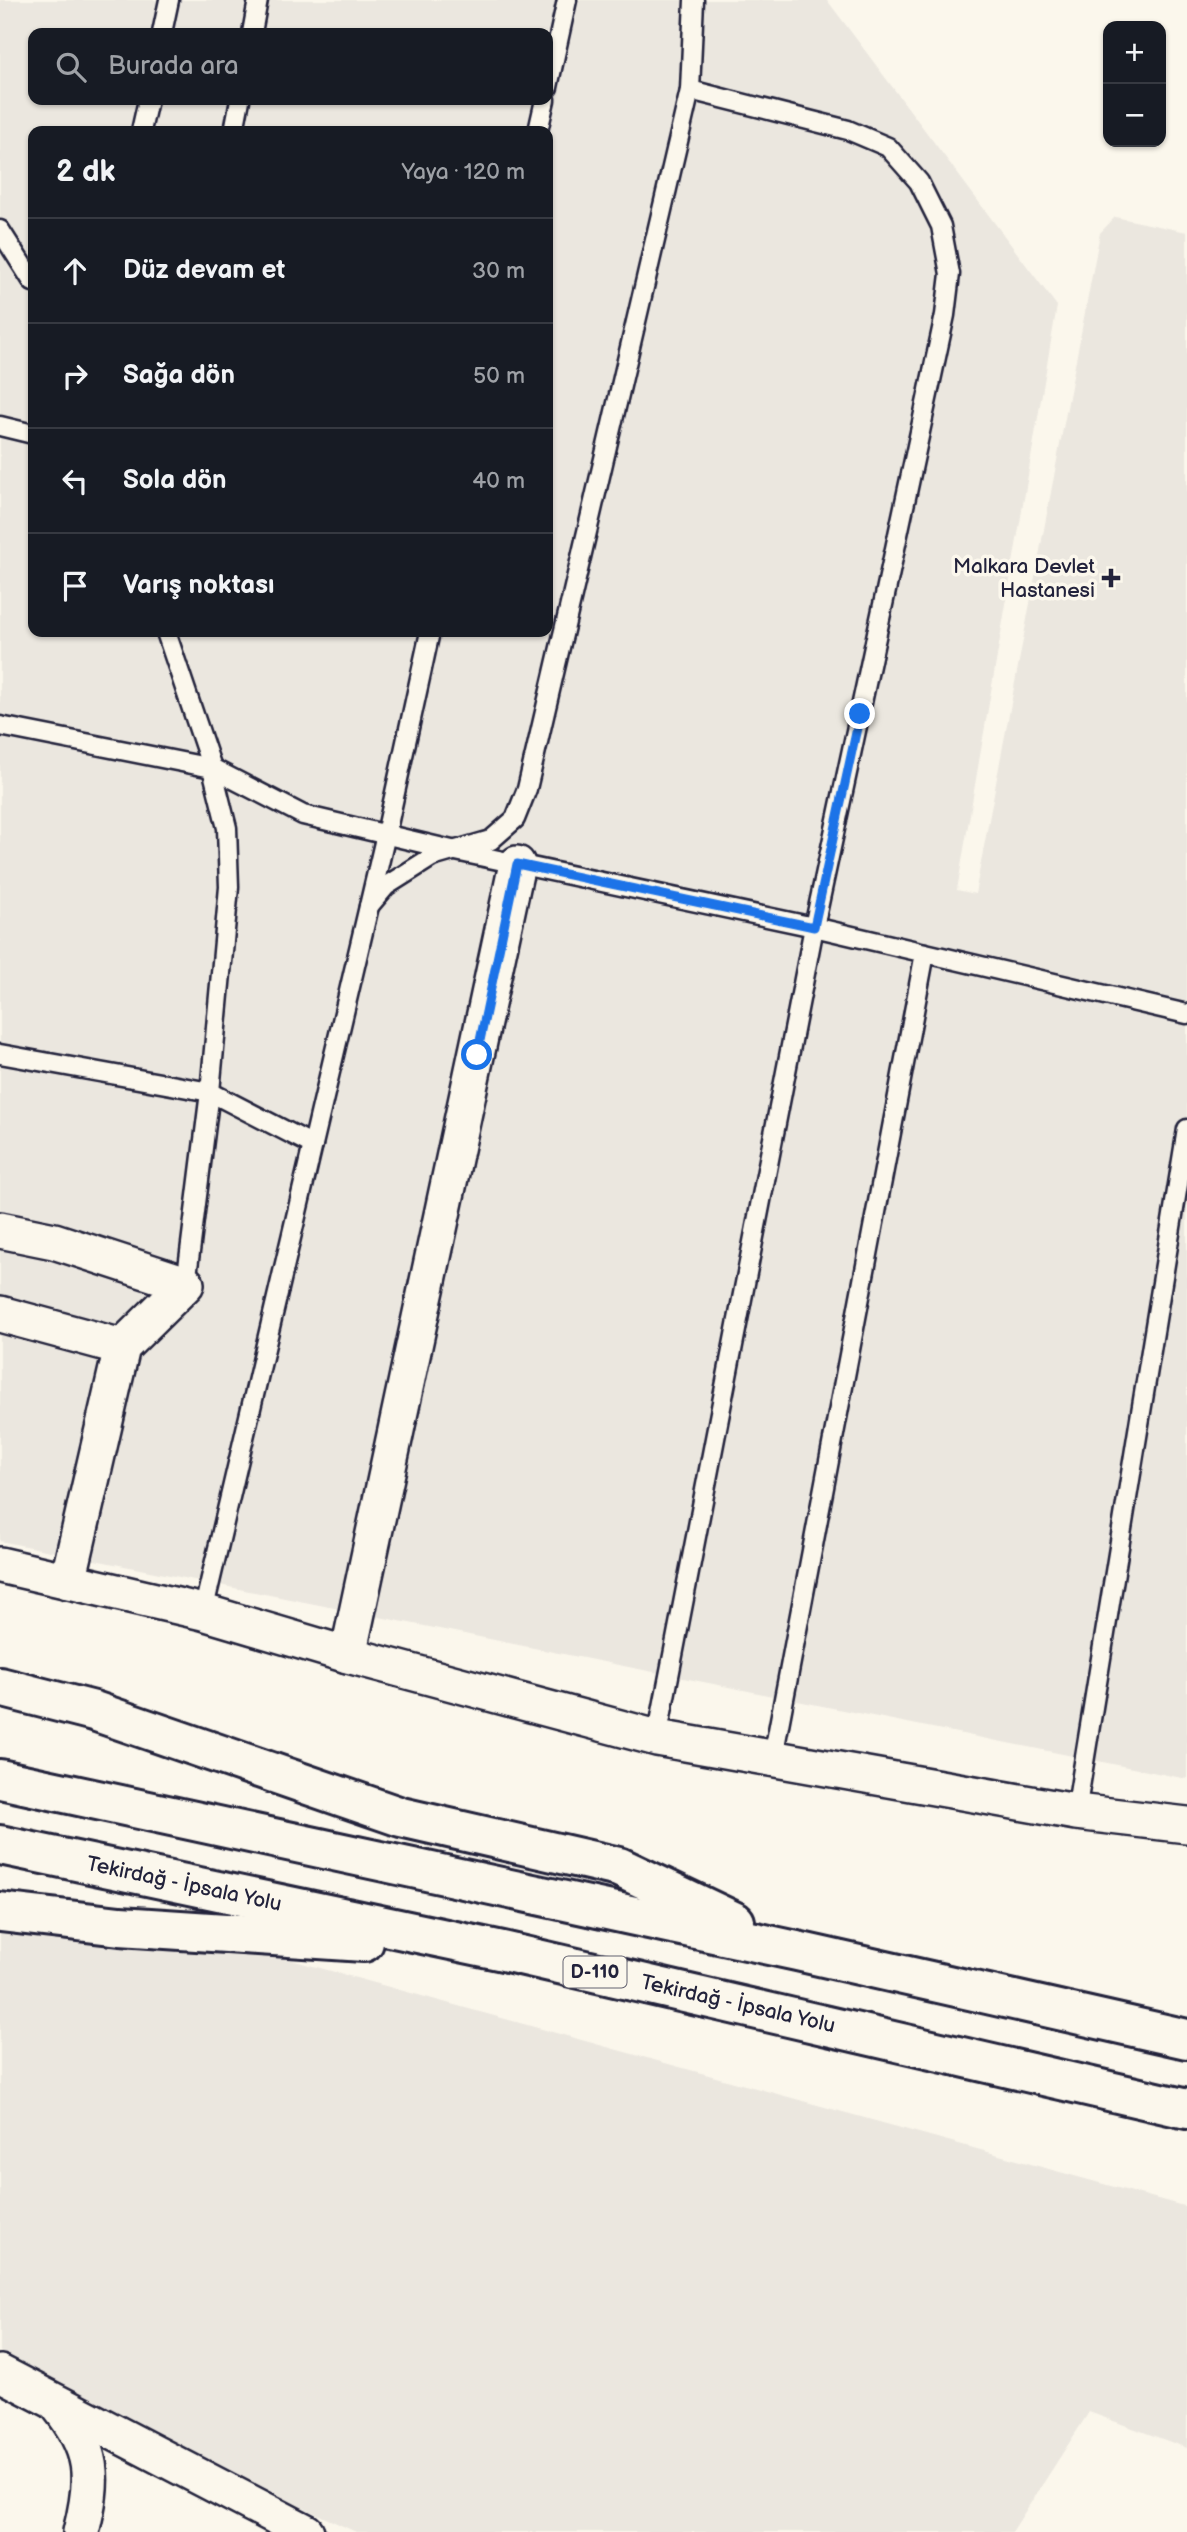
<!DOCTYPE html>
<html lang="tr">
<meta charset="utf-8">
<style>
body{margin:0;font-family:"Balsamiq Sans",sans-serif;background:#20242c;color:#f1f3f6}
.controls{position:absolute;right:21px;top:21px;display:grid;overflow:hidden;border-radius:14px;box-shadow:0 2px 5px #0004}
.controls button{width:63px;height:63px;display:grid;place-items:center;padding:0;border:0;border-bottom:2px solid #363941;background:#171b24;color:#f1f3f6;font:35px sans-serif}
.stop{position:absolute;width:21px;height:21px;margin:-16px;border:5px solid #1a73e8;border-radius:50%;background:#fff}
.stop.end{background:#1a73e8;border-color:#fff;box-shadow:0 2px 7px #0008}
.list{margin:0;padding:0;list-style:none}
h2{display:flex;justify-content:space-between;align-items:center;height:91px;margin:0;padding:0 28px;font-size:30px}
h2 small{font-size:23px;font-weight:400;color:#9ea1a6}
.list li{display:grid;grid-template-columns:46px 1fr auto;gap:21px;align-items:center;box-sizing:border-box;height:105px;padding:0 28px;border-top:2px solid #363941}
.list b{display:block;font-size:26px;white-space:nowrap}
.list em{font-size:23px;font-style:normal;color:#9ea1a6}
.icon{flex:none;width:38px;height:38px;fill:none;stroke:currentColor;stroke-width:2;stroke-linecap:round;stroke-linejoin:round}
.map{position:relative;flex:none;width:1187px;height:2532px;overflow:hidden}
.search{position:absolute;background:#171b24;box-shadow:0 2px 5px #0004;left:28px;top:28px;width:525px;height:77px;display:flex;align-items:center;gap:18px;box-sizing:border-box;padding:0 24px;border-radius:14px;color:#9ea1a6;font-size:26px}
.panel{position:absolute;background:#171b24;box-shadow:0 2px 5px #0004;left:28px;top:126px;width:525px;height:511px;border-radius:14px}
.map>svg:first-child{display:block}
</style>
<div class="map">
<svg width="1187" height="2532" viewBox="0 0 1187 2532">
<rect width="100%" height="100%" fill="#fbf7ec"/>
<filter id="ink" filterUnits="userSpaceOnUse"><feTurbulence type="fractalNoise" baseFrequency=".0143" numOctaves="2"/><feDisplacementMap in="SourceGraphic" scale="14" xChannelSelector="R" yChannelSelector="G"/><feConvolveMatrix kernelMatrix="1 2 1 2 8 2 1 2 1" color-interpolation-filters="sRGB"/></filter>
<g filter="url(#ink)">
<g fill="#ebe7df" fill-rule="evenodd">
<path d="M0,0H827L1057,306L957,890L975,894L1100,233L1115,217L1187,232V1779L0,1541ZM33,33H548V100H33ZM33,131H548V632H33Z"/>
<path d="M0,1923L273,1955L1187,2207V2448L1089,2412L1012,2532H356L231,2474L0,2352Z"/>
</g>
<g fill="none" stroke-linecap="round" stroke-linejoin="round">
<g stroke="#22223b" stroke-width="23">
<g id="service">
<path d="M162,33L169,0"/>
<path d="M252,33L258,0"/>
<path d="M548,87L567,0"/>
<path d="M141,131L148,100"/>
<path d="M234,131L240,100"/>
<path d="M538,131L545,100"/>
<path d="M0,230L33,282"/>
<path d="M0,426L33,434"/>
<path d="M166,632L212,768L227,828L229,887L210,1092L186,1284"/>
<path d="M0,726L212,768L303,815L456,851L814,927L1187,1014"/>
<path d="M369,906L386,886L432,857L491,840L515,819L527,789L690,90L694,0"/>
<path d="M0,1054L210,1092L313,1145"/>
<path d="M203,1612L386,834L430,632"/>
<path d="M657,1738L814,927L945,315L950,274L941,226L919,182L888,147L848,130L690,90"/>
<path d="M773,1757L925,953"/>
<path d="M1076,1812L1187,1129"/>
</g>
</g>
<g stroke="#22223b" stroke-width="40">
<g id="minor">
<path d="M0,1230L54,1241L186,1284L122,1347L68,1581"/>
<path d="M0,1314L122,1347"/>
<path d="M0,1565L203,1612L348,1655L657,1738L1076,1812L1187,1825"/>
<path d="M348,1655L517,864"/>
<path d="M0,2373L306,2532"/>
<path d="M58,2405C94,2450 95,2477 81,2532"/>
</g>
</g>
<g stroke="#22223b" stroke-width="44">
<g id="trunk">
<path d="M0,1687L94,1711L401,1817L619,1867L735,1922"/>
<path d="M0,1779L797,1951L1187,2039"/>
<path d="M0,1845L503,1951L1187,2109"/>
<path d="M0,1912L120,1926L364,1942"/>
</g>
</g>
<use href="#service" stroke="#fbf7ec" stroke-width="18"/>
<use href="#minor" stroke="#fbf7ec" stroke-width="35"/>
<use href="#trunk" stroke="#fbf7ec" stroke-width="38"/>
</g>
</g>
<g fill="none" stroke-linecap="round" stroke-linejoin="round" filter="url(#ink)">
<path stroke="#1a73e8" stroke-width="9" d="M477,1055L517,864L814,927L860,714"/>
</g>
<path fill="#22223b" stroke="#fbf7ec" stroke-width="2.5" d="M1107.5 567.5h7v7h7v7h-7v7h-7v-7h-7v-7h7z"/>
<g text-anchor="middle" dominant-baseline="central" stroke-width="7" stroke-linejoin="round" paint-order="stroke">
<rect fill="#fbf7ec" stroke="#636270" stroke-width="2" x="563.5" y="1956.5" width="63" height="31" rx="5"/>
<g font-size="19" font-weight="bold" fill="#22223b">
<text x="595" y="1972">D-110</text>
</g>
<g font-size="21" fill="#22223b" stroke="#fbf7ec" text-anchor="end">
<text x="1095" y="566">Malkara Devlet<tspan x="1095" dy="24">Hastanesi</tspan></text>
</g>
<g font-size="21" fill="#22223b" stroke="#fbf7ec">
<text transform="translate(184 1884) rotate(12)">Tekirdağ - İpsala Yolu</text>
<text transform="translate(738 2004) rotate(13)">Tekirdağ - İpsala Yolu</text>
</g>
</g>
</svg>
<div class="controls">
<button>+</button>
<button>−</button>
</div>
<div class="stop" style="left:477px;top:1055px"></div>
<div class="stop end" style="left:860px;top:714px"></div>
<div class="search"><svg class="icon" aria-label="search" viewBox="0 0 24 24"><circle cx="10" cy="10" r="6"/><path d="M15 15l6 6"/></svg>Burada ara</div>
<section class="panel">
<h2>2 dk<small>Yaya · 120 m</small></h2>
<ul class="list">
<li><svg class="icon" aria-label="ahead" viewBox="0 0 24 24"><path d="M12 20V5M6 11l6-6 6 6"/></svg><div><b>Düz devam et</b></div><em>30 m</em></li>
<li><svg class="icon" aria-label="right" viewBox="0 0 24 24"><path d="M7 20v-9h11M14 6l5 5-5 5"/></svg><div><b>Sağa dön</b></div><em>50 m</em></li>
<li><svg class="icon" aria-label="left" viewBox="0 0 24 24"><path d="M17 20v-9H6M10 6l-5 5 5 5"/></svg><div><b>Sola dön</b></div><em>40 m</em></li>
<li><svg class="icon" aria-label="arrive" viewBox="0 0 24 24"><path d="M6 21V4h12l-3 4 3 4H6"/></svg><div><b>Varış noktası</b></div></li>
</ul>
</section>
</div>
